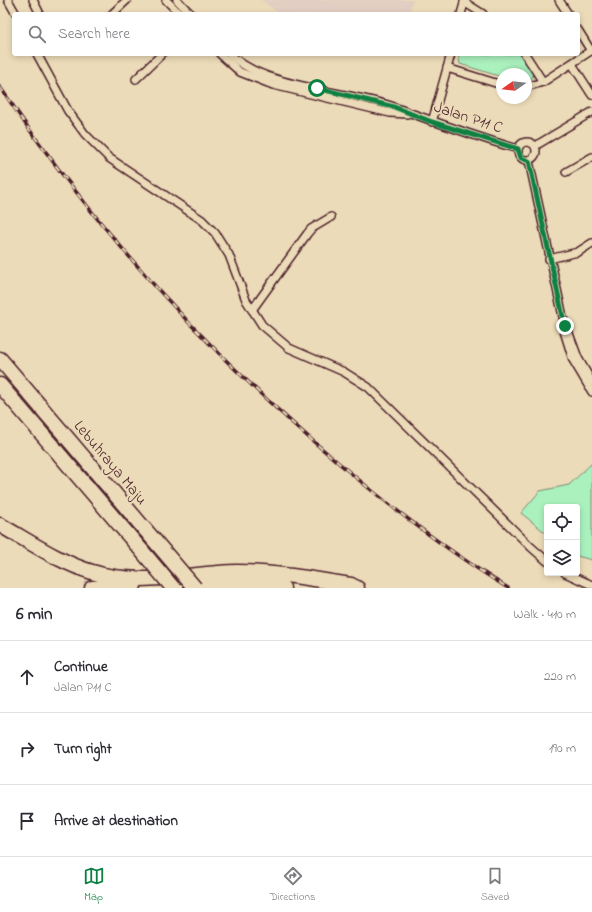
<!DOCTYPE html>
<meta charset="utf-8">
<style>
body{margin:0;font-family:"Indie Flower",sans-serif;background:#f7f7f7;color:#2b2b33}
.controls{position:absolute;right:12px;bottom:12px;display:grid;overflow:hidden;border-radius:4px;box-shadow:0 2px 6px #0003}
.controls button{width:36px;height:36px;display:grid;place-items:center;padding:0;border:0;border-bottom:1px solid #e1e1e2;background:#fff;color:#2b2b33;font:20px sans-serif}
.compass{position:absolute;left:496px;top:68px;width:36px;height:36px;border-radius:50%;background:#fff;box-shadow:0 2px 6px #0003;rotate:256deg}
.stop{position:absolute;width:12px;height:12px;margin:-9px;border:3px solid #0b8043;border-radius:50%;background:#fff}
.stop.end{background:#0b8043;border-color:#fff;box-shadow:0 1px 4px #0008}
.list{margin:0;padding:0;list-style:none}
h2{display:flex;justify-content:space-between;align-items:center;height:52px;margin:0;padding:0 16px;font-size:17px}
h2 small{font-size:13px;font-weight:400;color:#7c7c81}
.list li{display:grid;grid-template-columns:26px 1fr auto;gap:12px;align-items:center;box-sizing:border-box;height:72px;padding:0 16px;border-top:1px solid #e1e1e2}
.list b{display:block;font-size:15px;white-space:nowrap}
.list p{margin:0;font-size:13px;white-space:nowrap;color:#7c7c81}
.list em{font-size:13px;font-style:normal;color:#7c7c81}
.icon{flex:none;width:22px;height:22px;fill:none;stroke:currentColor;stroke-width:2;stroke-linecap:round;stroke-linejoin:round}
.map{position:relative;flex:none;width:592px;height:588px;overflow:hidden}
.search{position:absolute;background:#fff;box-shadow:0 2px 6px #0003;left:12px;right:12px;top:12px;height:44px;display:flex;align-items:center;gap:10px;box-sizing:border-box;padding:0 14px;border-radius:4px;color:#7c7c81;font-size:15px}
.sheet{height:268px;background:#fff}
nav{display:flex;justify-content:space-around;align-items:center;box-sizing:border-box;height:56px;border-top:1px solid #e1e1e2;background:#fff;font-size:11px;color:#7c7c81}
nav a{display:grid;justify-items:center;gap:2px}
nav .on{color:#0b8043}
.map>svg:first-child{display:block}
</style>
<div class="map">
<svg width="592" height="588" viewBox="0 0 592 588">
<rect width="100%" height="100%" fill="#ecdbb8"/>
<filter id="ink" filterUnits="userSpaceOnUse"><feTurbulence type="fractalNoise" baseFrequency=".025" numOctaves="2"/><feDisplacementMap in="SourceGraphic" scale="8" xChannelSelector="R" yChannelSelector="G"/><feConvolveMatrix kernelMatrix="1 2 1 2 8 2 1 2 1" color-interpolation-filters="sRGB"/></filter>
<g filter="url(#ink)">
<path fill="#e2cec3" d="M261,0H413L409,14H280Z"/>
<g fill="#aaf1be" stroke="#7a8874">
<path d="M458,54H520L534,76L528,81H526V74H502V77L460,64Z"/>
<path d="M592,463V560L577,556V507H547V534L521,513L540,491L569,485Z"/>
</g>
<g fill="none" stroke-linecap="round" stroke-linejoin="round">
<g stroke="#4a1f2b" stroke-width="10">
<g id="minor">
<path d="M8,0L16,14"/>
<path d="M33,0L40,14"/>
<path d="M166,0L180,14"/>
<path d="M177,0L191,14"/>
<path d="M559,0L568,14"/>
<path d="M464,2L483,14"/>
<path d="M112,14L127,0"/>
<path d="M461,14L465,0"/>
<path d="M578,30L591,51"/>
<path d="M37,54L68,111L85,134L109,158L202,220L215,233L229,255L246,300L262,325L289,348L344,372L368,387L531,547L547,561"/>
<path d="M220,54L240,72L273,85L390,113L407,114"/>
<path d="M230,54C262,88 350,91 394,107C435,122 476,137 518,149"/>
<path d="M525,54L543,82"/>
<path d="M572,64L592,95"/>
<path d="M447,68L502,85"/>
<path d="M136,79L162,54"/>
<path d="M526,87L543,82L592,50"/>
<path d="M432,122L451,54"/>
<circle cx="527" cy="151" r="9"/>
<path d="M535,146L592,112"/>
<path d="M529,161L565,326L564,331L573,360L592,392"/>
<path d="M566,172L592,157"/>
<path d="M549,259L578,252L592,243"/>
<path d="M252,310L307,234L311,229L331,217"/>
<path d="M567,328L578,358L592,382"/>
<path d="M565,573L592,585"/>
</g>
</g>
<g stroke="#4a1f2b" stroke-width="17">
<g id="motorway">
<path d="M0,359L154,540"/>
<path d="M0,385L142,551"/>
<path d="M0,525C30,542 59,562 92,572C138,587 190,573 237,572C275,572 314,579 351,585L357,588"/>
<path d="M193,585L250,583L283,588"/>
<path d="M92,588L134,586"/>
</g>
</g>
<use href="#minor" stroke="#ecdbb8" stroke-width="7"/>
<use href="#motorway" stroke="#ecdbb8" stroke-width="14"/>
<g stroke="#4a1f2b" stroke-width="3.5">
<path id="rail" d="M0,87C93,226 206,351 334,459C389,506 446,550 508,588"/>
</g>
<use href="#rail" stroke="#ecdbb8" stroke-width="2" stroke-dasharray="6" stroke-linecap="butt"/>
<g stroke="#4a1f2b" stroke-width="17" stroke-linecap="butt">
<g id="motorway-bridge">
<path d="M154,540L195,588"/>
<path d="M142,551L173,588"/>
</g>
</g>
<use href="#motorway-bridge" stroke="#ecdbb8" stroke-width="14"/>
</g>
</g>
<g fill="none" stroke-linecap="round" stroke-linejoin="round" filter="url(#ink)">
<path stroke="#0b8043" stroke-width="5" d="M317,88L394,107L432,122L518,149L521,158L529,161L565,326"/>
</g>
<g text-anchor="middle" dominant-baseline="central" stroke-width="4" stroke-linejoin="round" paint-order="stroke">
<g font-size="16" fill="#4a1f2b" stroke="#ecdbb8">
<text transform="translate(468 118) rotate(18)">Jalan P11 C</text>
<text transform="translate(110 463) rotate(50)">Lebuhraya Maju</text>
</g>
</g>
</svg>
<div class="controls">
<button><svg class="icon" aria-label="locate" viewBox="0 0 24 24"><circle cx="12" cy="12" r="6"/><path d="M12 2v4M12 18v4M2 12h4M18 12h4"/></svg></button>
<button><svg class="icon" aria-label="layers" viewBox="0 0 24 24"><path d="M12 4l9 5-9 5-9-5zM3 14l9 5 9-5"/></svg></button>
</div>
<svg class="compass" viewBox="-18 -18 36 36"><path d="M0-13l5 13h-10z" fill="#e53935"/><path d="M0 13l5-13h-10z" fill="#7c7c81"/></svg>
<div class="stop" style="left:317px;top:88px"></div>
<div class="stop end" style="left:565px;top:326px"></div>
<div class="search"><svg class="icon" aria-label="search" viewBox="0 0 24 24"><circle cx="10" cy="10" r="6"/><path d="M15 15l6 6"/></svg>Search here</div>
</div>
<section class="sheet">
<h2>6 min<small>Walk · 410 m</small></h2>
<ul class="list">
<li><svg class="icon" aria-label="ahead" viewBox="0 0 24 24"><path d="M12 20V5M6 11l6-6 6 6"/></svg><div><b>Continue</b><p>Jalan P11 C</p></div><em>220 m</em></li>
<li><svg class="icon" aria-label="right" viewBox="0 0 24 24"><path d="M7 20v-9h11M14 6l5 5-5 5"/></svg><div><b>Turn right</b></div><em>190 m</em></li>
<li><svg class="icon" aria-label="arrive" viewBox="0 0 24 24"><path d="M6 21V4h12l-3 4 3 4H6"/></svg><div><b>Arrive at destination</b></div></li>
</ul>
</section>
<nav>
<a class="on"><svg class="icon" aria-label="map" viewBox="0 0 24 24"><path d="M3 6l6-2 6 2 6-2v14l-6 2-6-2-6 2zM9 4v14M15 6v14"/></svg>Map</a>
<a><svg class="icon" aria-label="directions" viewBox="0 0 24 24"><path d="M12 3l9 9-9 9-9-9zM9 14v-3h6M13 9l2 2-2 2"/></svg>Directions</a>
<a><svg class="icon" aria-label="saved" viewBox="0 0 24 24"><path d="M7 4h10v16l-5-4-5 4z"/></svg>Saved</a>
</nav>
